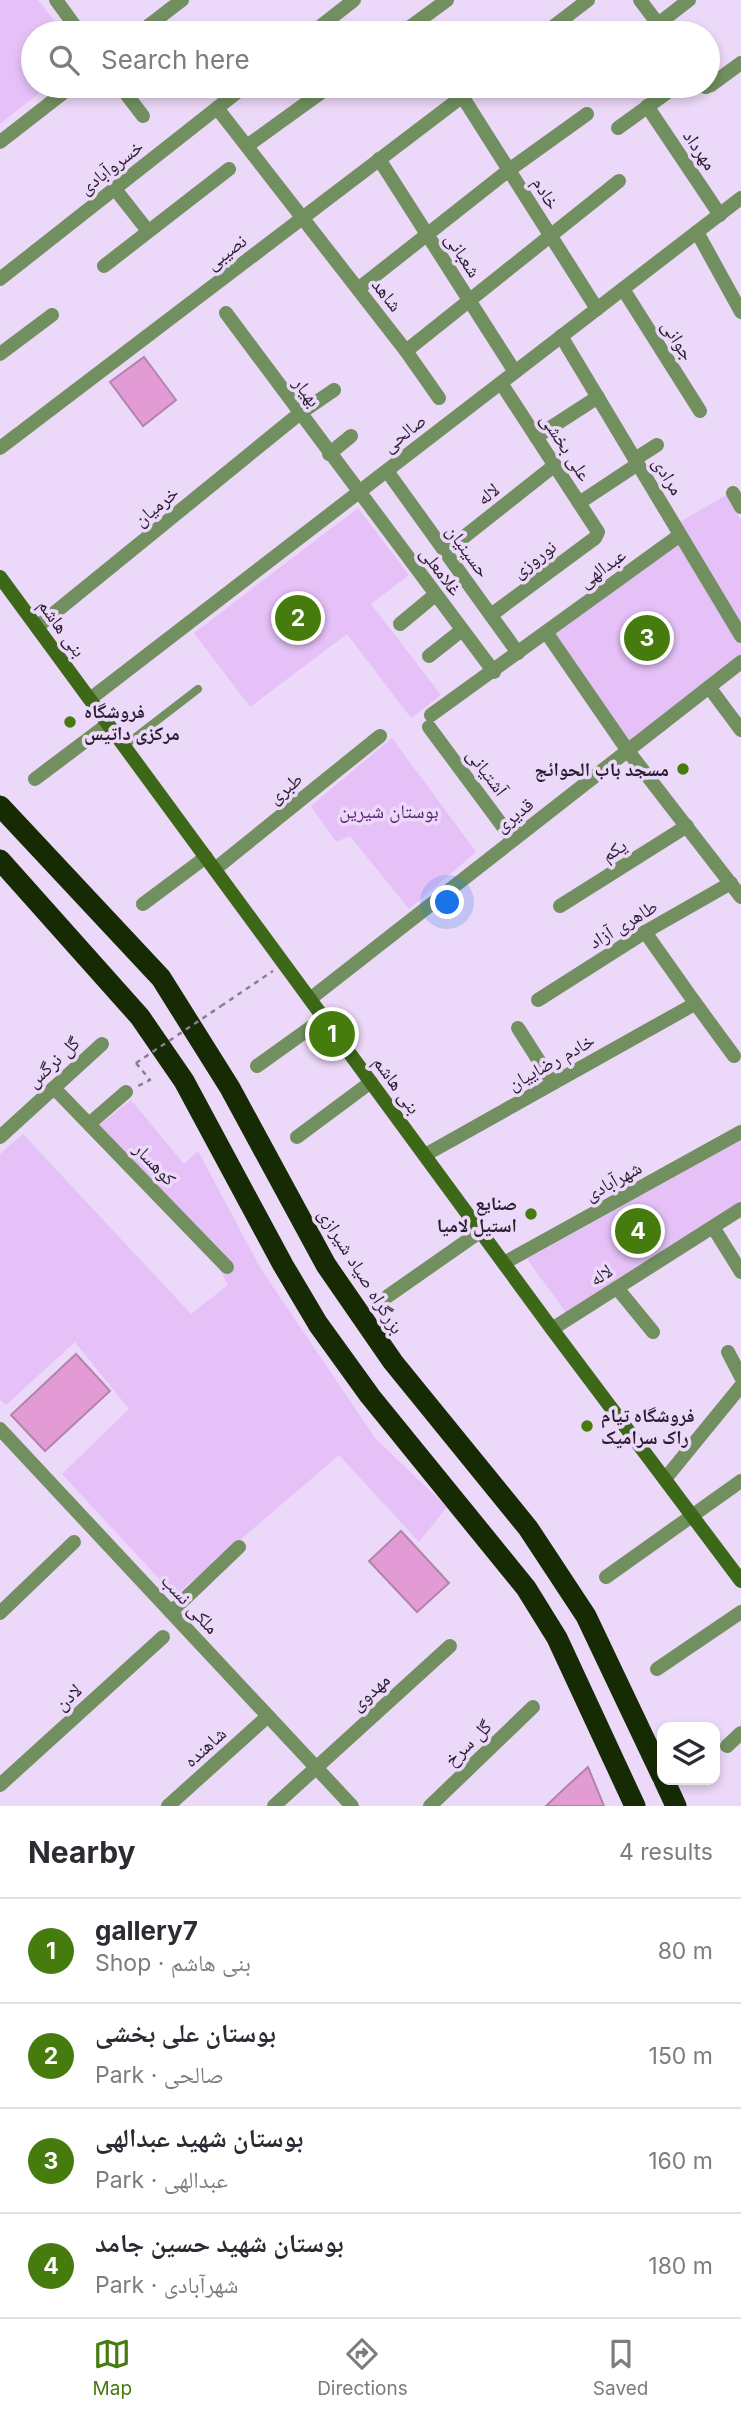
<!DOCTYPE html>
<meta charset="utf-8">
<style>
body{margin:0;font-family:Inter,"Noto Naskh Arabic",sans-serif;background:#f7f7f7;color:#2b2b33}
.controls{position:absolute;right:21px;bottom:21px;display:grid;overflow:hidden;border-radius:14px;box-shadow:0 4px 10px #0003}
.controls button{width:63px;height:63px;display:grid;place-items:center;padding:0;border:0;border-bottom:2px solid #e1e1e2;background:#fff;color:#2b2b33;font:35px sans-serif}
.you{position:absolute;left:448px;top:903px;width:24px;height:24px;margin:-18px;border:5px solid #fff;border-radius:50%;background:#1a73e8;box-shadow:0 0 0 10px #1a73e833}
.badge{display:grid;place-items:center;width:46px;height:46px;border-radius:50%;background:#467b0e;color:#fff;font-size:23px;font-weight:700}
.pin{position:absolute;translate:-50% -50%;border:4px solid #fff;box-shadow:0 2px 7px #0006}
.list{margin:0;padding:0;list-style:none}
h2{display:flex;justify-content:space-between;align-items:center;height:91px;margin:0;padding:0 28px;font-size:30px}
h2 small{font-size:23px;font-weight:400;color:#7c7c81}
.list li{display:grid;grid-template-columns:46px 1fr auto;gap:21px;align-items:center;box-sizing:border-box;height:105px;padding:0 28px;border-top:2px solid #e1e1e2}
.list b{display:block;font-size:26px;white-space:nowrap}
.list p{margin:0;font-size:23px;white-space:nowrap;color:#7c7c81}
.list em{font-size:23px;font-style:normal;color:#7c7c81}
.icon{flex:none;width:38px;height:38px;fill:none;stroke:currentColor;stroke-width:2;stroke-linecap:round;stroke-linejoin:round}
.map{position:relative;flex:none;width:741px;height:1806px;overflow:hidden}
.search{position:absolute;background:#fff;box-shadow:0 4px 10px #0003;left:21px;right:21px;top:21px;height:77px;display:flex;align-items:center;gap:18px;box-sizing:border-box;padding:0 24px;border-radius:38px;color:#7c7c81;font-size:26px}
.sheet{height:511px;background:#fff}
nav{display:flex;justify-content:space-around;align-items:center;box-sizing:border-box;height:98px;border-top:2px solid #e1e1e2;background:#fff;font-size:19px;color:#7c7c81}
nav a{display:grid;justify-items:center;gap:4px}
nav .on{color:#467b0e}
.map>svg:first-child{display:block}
</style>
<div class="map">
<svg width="741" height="1806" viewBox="0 0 741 1806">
<rect width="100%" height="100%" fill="#ecd8f8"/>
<g fill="#e5c1f8">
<path d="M0,0H38L64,33H33V86H48L0,124Z"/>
<path d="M726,495L741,520V626L680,522Z"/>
<path d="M358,508L409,575L371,604L441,695L411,718L347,634L250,707L194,633Z"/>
<path d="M679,541L741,644V658L630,744L552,633Z"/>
<path d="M392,738L476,852L409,909L350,836L336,842L311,806Z"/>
<path d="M131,1100L184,1164L198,1151L261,1269L375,1438L447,1507L419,1542L339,1455L175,1596L62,1474L129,1409L75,1342L6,1405L0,1399V1154L23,1134L191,1314L228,1285L197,1226L98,1126Z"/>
<path d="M741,1140V1203L567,1314L527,1259Z"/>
</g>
<g fill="#e39bd6" stroke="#b383aa" stroke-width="2">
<path d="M144,357L176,400L143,426L110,382Z"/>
<path d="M76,1354L110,1391L45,1451L11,1415Z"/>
<path d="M401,1531L449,1583L417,1612L369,1561Z"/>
<path d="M588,1767L604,1806H546L565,1788Z"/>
</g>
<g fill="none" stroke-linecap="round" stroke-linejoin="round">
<g stroke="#8c7c96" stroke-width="2.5" stroke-dasharray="5 5" stroke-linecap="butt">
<path d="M221,1006L273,971"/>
<path d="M136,1063L150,1080L138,1086"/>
</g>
<path stroke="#72905f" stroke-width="8" d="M124,746L198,689"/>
<g stroke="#72905f" stroke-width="14">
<path d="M56,0L80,33"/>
<path d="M640,0L665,33"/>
<path d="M658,24L689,0"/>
<path d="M139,33L182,0"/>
<path d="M312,33L354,0"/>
<path d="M402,33L447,0"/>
<path d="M545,33L588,0"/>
<path d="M120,86L143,116"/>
<path d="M703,86L706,87L711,85L741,63"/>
<path d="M462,96L597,309"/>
<path d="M647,106L720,215"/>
<path d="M217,108L406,351L439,398"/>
<path d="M618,128L676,86"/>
<path d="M0,142L72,86"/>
<path d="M247,146L330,86"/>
<path d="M379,159L515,372"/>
<path d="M115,189L148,231"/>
<path d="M697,232L741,312"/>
<path d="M104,266L229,169"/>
<path d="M0,279L245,86"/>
<path d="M358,289L509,170L587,114"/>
<path d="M623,289L700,411"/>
<path d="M226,313L494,672"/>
<path d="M561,336L741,636"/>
<path d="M406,351L619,181"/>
<path d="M0,354L52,315"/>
<path d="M536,437L598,397"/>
<path d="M0,448L476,86"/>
<path d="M329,454L351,436"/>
<path d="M635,459L657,445"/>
<path d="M387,471L518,653"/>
<path d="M733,493L741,507"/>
<path d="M579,503L638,464"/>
<path d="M445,552L555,465"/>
<path d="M491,615L595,538L598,532L501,383"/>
<path d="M400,624L435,595"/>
<path d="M37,627L299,414L334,390"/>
<path d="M546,632L628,751L741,897"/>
<path d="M429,656L462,630"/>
<path d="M709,687L741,730"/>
<path d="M90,699L741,198"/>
<path d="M431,715L680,535"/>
<path d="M429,727L513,840"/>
<path d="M35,779L108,724"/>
<path d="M215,869L380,736"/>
<path d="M143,904L206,857"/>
<path d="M560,906L687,826"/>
<path d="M310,999L741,662"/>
<path d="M538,1000L645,932L731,883"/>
<path d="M693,1000L734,1056"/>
<path d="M518,1028L553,1083"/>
<path d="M257,1066L324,1018"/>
<path d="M54,1088L227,1267"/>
<path d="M89,1124L126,1092"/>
<path d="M0,1137L102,1044"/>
<path d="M297,1137L371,1082"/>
<path d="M425,1155L691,1006L693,1000L645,932"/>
<path d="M713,1227L741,1272"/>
<path d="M504,1263L741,1132"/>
<path d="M617,1288L653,1332"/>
<path d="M388,1296L481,1231"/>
<path d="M552,1329L741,1209"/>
<path d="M728,1352L741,1377"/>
<path d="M0,1429L352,1806"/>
<path d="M665,1479L741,1386"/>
<path d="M606,1577L741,1481"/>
<path d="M171,1612L239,1547"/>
<path d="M0,1613L74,1542"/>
<path d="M657,1669L741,1612"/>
<path d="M727,1746L741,1733"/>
<path d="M0,1785L163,1637"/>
<path d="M168,1806L268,1716"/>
<path d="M274,1806L450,1646"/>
<path d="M430,1806L533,1707"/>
</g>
<path stroke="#3d6817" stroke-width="14" d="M0,577L552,1329L741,1581"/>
<g stroke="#162b03" stroke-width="21">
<path d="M0,806L161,978L230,1088L326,1265L393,1362L528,1528L586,1616L662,1776"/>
<path d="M0,860L140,1017L184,1081L283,1265L318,1324L370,1396L526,1588L557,1638L635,1806"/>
<path d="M664,1780L676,1806"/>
</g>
<path stroke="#8c7c96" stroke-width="2.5" stroke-dasharray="5 5" stroke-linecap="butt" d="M136,1063L221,1006"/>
</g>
<g fill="#467b0e" stroke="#ecd8f8" stroke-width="2.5">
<circle cx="70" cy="722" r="7"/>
<circle cx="683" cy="769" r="7"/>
<circle cx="531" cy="1214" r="7"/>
<circle cx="587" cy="1426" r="7"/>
</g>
<g text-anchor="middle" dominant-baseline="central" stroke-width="7" stroke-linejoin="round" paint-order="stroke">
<g font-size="19" fill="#281c2f" stroke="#ecd8f8">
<text transform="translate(700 150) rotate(56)">مهرداد</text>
<text transform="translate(111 167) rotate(-38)">خسروآبادی</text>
<text transform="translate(546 193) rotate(58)">خادم</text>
<text transform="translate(226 252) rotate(-37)">نصیبی</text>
<text transform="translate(463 255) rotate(57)">شعبانی</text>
<text transform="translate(387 295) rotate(52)">شاهد</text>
<text transform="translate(678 340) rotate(58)">جوانی</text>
<text transform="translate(307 392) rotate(54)">بهیار</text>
<text transform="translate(404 433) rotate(-38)">صالحی</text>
<text transform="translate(566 447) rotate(57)">علی بخشی</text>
<text transform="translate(668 476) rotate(59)">مرادی</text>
<text transform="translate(488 494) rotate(-38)">لاله</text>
<text transform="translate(156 506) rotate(-39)">خرمیان</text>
<text transform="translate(468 551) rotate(54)">حسینیان</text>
<text transform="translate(534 559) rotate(-37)">نوروزی</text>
<text transform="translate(602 568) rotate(-36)">عبدالهی</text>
<text transform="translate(441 571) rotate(53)">غلامعلی</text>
<text transform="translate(62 628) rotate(54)">بنی هاشم</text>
<text transform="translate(487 772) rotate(53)">آشتیانی</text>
<text transform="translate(285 788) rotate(-39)">طبری</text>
<text transform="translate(514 815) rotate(-38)">قدیری</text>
<text transform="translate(614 850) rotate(-32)">یکم</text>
<text transform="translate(623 924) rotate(-31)">طاهری آزاد</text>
<text transform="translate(53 1062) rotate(-43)">گل نرگس</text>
<text transform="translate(551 1062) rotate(-29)">خادم رضاییان</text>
<text transform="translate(397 1085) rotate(54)">بنی هاشم</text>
<text transform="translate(155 1164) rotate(46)">کوهسار</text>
<text transform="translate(613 1181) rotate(-29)">شهرآبادی</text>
<text transform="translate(361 1271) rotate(58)">بزرگراه صیاد شیرازی</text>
<text transform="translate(601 1275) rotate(-33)">لاله</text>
<text transform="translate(190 1604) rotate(47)">ملکی نسب</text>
<text transform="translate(370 1692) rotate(-42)">مهدوی</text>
<text transform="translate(68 1697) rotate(-42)">لادن</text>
<text transform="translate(468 1743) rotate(-44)">گل سرخ</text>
<text transform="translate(205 1747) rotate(-42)">شاهنده</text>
</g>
<g font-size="19" font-weight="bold" fill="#281c2f" stroke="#ecd8f8" text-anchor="start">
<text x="84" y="711">فروشگاه<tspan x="84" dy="22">مرکزی داتیس</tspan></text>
<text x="669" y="769" text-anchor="end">مسجد باب الحوائج</text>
<text x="517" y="1203" text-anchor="end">صنایع<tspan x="517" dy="22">استیل لامیا</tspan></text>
<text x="601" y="1415">فروشگاه تیام<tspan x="601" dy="22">راک سرامیک</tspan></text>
</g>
<g font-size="19" fill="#581c72" stroke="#ecd8f8">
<text x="389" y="811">بوستان شیرین</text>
</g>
</g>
</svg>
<div class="controls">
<button><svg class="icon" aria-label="layers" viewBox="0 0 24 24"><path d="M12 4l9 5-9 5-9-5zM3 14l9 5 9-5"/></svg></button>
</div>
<div class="you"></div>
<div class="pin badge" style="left:332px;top:1034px">1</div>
<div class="pin badge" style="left:298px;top:618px">2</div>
<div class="pin badge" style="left:647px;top:638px">3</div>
<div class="pin badge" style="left:638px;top:1231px">4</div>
<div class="search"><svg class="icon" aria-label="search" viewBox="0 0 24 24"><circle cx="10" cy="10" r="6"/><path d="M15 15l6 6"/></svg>Search here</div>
</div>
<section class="sheet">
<h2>Nearby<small>4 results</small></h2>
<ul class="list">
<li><span class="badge">1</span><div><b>gallery7</b><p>Shop · بنی هاشم</p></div><em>80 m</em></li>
<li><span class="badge">2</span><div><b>بوستان علی بخشی</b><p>Park · صالحی</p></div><em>150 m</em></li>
<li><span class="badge">3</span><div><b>بوستان شهید عبدالهی</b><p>Park · عبدالهی</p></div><em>160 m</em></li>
<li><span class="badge">4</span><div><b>بوستان شهید حسین جامد</b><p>Park · شهرآبادی</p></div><em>180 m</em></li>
</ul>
</section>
<nav>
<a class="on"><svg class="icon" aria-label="map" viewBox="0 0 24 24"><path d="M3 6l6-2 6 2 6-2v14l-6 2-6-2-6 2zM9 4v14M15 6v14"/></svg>Map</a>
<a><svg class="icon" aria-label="directions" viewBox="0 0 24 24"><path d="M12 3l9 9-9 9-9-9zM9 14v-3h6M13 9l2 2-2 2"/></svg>Directions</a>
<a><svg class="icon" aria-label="saved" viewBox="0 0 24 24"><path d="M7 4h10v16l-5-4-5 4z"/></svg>Saved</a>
</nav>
